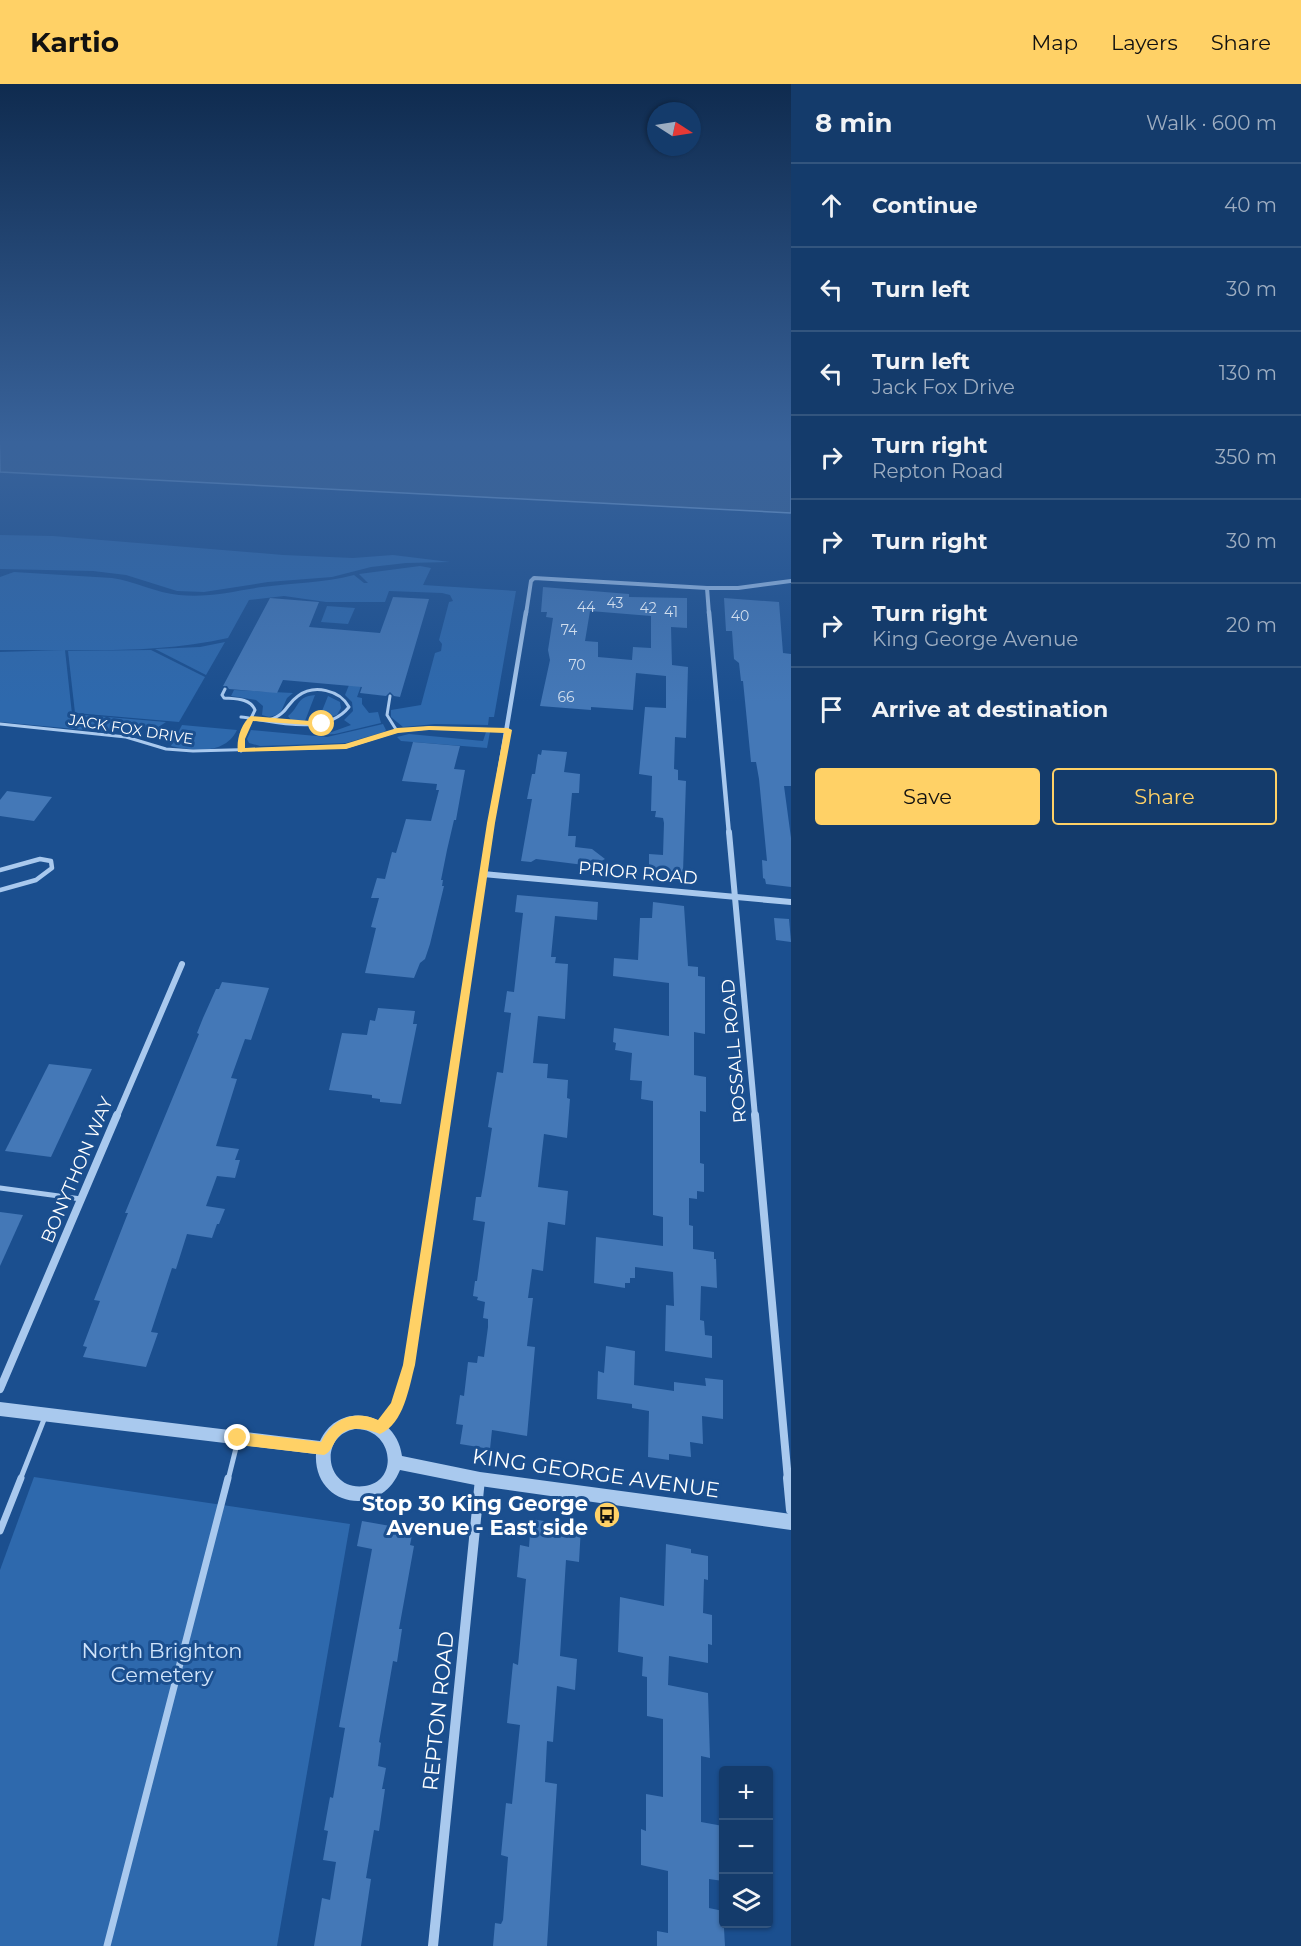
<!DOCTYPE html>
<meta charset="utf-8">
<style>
body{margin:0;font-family:Montserrat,sans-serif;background:#214673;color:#f1f3f6}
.controls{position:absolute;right:18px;bottom:18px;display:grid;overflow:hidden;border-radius:6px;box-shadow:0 2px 4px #0004}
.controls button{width:54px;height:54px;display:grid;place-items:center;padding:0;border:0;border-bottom:2px solid #33557e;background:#143b6b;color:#f1f3f6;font:30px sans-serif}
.compass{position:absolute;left:647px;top:18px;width:54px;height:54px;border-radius:50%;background:#143b6b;box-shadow:0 2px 4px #0004;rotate:102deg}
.stop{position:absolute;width:18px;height:18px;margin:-14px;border:4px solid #ffd166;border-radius:50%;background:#fff}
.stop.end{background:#ffd166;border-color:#fff;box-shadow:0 2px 6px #0008}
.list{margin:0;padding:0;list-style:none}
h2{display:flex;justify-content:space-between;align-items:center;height:78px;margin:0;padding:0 24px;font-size:26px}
h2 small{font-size:20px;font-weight:400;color:#9dadc1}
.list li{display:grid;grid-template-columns:39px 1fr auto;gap:18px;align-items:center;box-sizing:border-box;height:84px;padding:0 24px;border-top:2px solid #33557e}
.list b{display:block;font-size:22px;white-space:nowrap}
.list p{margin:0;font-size:20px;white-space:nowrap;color:#9dadc1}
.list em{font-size:20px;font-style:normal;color:#9dadc1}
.actions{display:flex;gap:12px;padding:18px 24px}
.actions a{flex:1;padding:14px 0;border:2px solid #ffd166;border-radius:6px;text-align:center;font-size:21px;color:#ffd166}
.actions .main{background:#ffd166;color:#111}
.icon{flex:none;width:33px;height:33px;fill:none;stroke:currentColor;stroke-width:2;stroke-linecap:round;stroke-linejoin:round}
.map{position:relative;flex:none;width:791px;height:1862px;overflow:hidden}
header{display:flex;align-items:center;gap:36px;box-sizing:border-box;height:84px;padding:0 30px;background:#ffd166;color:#111}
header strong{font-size:28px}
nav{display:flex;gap:33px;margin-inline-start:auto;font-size:21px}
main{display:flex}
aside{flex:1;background:#143b6b}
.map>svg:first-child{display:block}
</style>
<header>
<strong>Kartio</strong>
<nav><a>Map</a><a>Layers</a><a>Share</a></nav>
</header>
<main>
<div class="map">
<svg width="791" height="1862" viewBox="0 0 791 1862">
<rect width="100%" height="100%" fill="#1b4f8f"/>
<g fill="#2e69ad">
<path d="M0,451L53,452L283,471L353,474L393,471L450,478L406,479L371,483L332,493L268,498L204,508L177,507L126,491L93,487L0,485Z"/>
<path d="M420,482L431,484L423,501L516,507L494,633H489L488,641L435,640L403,643L391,633V626L421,621L435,569L441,567L442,560L439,556L449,518L453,517L450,511L442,509L389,507L385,518H326L284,512L249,516L228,554C154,571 75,565 0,566V493L14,488L112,494C135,497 156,509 179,511C209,514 234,507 262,503C293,499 323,499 354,491L364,499H368L359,490Z"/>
<path d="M327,522L355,524L348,540L321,538Z"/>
<path d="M225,558L206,591L155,565L200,563Z"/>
<path d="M65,566L72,630L166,638L157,644L116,641L107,648L0,638V568Z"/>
<path d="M151,566L205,593L179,638L75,629L68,567Z"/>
<path d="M349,601L361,602L357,613L362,614V620L369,629L378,628L381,639L335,650L320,651L322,644L326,650L351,641L344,636L353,627L352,618L345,611Z"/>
<path d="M234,606L293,609L287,614L280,630L269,633L262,631L263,622L256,616L231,612Z"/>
<path d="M315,611L305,637L291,636L288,632C301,622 295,613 315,611Z"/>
<path d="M328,612L340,618L341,624L337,631L318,637Z"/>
<path d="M383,640L386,646L384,648L346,659L260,662L249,659L247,655L251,646L327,653Z"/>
<path d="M182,641L237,646C225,671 194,667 171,662Z"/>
<path d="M486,648H490L487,664L401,657L397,653L409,650L483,657Z"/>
<path d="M34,1393L350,1440L277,1862H0V1486Z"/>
</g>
<path fill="#3c6290" stroke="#9cc4f0" stroke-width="1.5" d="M0,358H791V429L0,388Z"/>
<g fill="#4478b7" fill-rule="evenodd">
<path d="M543,503L629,510V513L687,514V544L671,543L672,581L688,583L686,654L675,653L674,685L678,686V696L686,697L683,788L649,786V770L663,771L664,739L663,734L655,733L656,727H651L652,692L639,690L645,623L666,624V592L636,589L633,626L591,623V626L540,622L550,576L548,566L553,534L546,533L547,528H541ZM590,527L651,532V564L633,563L632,576L598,573V558L585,557Z"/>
<path d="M393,513L429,515L400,613L394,612L390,608L386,612L360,609L362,603L283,596L277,609L229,605L227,602H223L270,514L319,518L309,543L380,549Z"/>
<path d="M724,514L779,518L783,569L791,570V702H784L791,754V803L766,800L765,795L763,794L762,776L767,777L759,695L756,678H751L743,597H741L739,579L734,575L732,547H726Z"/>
<path d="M413,658L460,662L454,685L465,686L456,736H454L447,766L441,796H443L442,802H444L430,860L425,875L420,879L414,894L365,889L376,844L371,843L379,814H371L377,794L385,795L392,768L396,769L406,735L431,737L439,706H436L437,700L402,697Z"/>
<path d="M542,666L567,668L564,688L580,690L579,709H572L568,752H576L575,763L592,765L605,775L592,782L536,775L531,778L521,777L532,715H527L532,690H535L538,670L541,671Z"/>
<path d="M7,707L52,713L34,737L0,732V716Z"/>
<path d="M517,811L598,818L597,836L555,832L551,873H556L555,879L568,880L565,935L538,932L533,979L548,980L547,994L568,996L567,1014L570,1015L567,1054L544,1050L538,1103L568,1107L565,1141L548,1138L543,1187L532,1185L528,1214H533L527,1262L535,1263L527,1352L492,1346L490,1365L460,1360L463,1341L456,1340L460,1311L464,1312L468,1278L477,1279L478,1272L484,1273L488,1243V1235L483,1234L485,1218L477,1216L478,1213L473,1212L475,1197H477L485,1138L473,1136L476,1113H481L484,1096L492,1044L488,1043L497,988L503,989L511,929L504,928L507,907L514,908L523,829L515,828Z"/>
<path d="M653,818L684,822L688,882L698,883V892L705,893V950L694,948V991L706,993V1028L700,1027V1079L704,1080V1108L697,1107V1115L689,1114V1141L693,1142V1165L714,1168V1175H716L717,1204L701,1202L700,1236L704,1237L705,1251L712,1252V1274L665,1267L666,1221L674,1222L673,1188L635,1183V1194H630V1199H625V1204L594,1199L596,1153L663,1162V1133L653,1131V1017L641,1015L642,997L630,996L632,969L615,966L616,959L613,958L614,944L669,952V899L613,892L614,874L638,876L640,834H652Z"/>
<path d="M774,834L789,835L791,858L776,856Z"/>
<path d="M222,898L269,904L251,956L245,955L231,994L237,995L216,1062L239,1065L235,1076H240L235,1094L217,1092L206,1122L225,1125L219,1140H217L212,1154L187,1150L176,1185L172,1184L151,1248L158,1249L146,1283L83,1273L87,1263L83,1262L100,1217L94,1216L128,1129H125L199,950L197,949L203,934L216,905H219Z"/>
<path d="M378,924L415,927L413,940H417L401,1020L380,1018V1015L372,1014V1011L329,1006L342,949L367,951L370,936L375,937Z"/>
<path d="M49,980L92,985L51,1073L5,1067Z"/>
<path d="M0,1128L23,1131L0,1182Z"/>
<path d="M606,1262L635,1267L634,1301L674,1307V1298L706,1302L705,1294L723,1296V1335L702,1332L703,1360L690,1358L691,1373L669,1370V1376L648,1373L649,1327L632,1324V1320L597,1315L598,1287L604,1289Z"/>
<path d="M531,1435L581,1443L579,1478L566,1476L560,1572L577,1575L575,1606L557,1602L553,1658L547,1657L545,1698L557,1700L547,1862H493L495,1839L501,1840L503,1836L508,1773L501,1771L506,1719L512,1720L520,1641L507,1639L513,1579L518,1581L526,1495L517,1493L520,1461L529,1463Z"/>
<path d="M362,1437L413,1446L410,1461L414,1462L399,1545H402L397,1578L393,1577L379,1658L381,1659L378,1682L386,1684L382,1705H385L379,1747L374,1746L366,1794L371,1795L361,1862H314L322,1814L330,1816L336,1778L323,1776L328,1747L324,1746L330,1713L333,1714L345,1644L339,1643L372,1465L357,1462Z"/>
<path d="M666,1460L691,1465V1469L708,1472V1496L704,1495L703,1529L712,1531V1561L708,1560V1579L669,1572L668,1601L708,1609L710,1674L701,1672V1738L723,1742V1797L709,1795V1824L723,1827L725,1862H657V1847L668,1849V1787L641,1781V1745L646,1747V1710L663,1713V1635L647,1632V1593L642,1592L643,1573L618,1568L620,1513L664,1522Z"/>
</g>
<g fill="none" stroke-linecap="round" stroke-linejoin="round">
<g stroke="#a9c9ee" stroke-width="3">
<path d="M225,605L222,611L224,614C235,615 250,614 255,626L241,655V667"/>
<path d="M390,612L387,631L397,647"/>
<path d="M241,633C274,637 325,653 349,623C340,606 314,600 298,612C285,621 289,629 269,636"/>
<path d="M0,640L126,653L166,665L193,667L346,663L397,647L429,644L508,646"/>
</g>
<path stroke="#a9c9ee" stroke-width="4.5" d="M0,786L40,775L51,777L52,784L36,796L0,806"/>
<g stroke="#a9c9ee" stroke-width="5">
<path d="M0,1104L81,1115"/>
<path d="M20,1396L45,1333"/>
<path d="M228,1396L238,1356"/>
</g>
<g stroke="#a9c9ee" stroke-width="7">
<path d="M0,1447L21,1394"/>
<path d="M107,1862L228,1394"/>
</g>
<g stroke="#a9c9ee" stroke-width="4">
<path d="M707,504L709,530"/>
<path d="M526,530L531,497L534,494L707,504H738L791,497"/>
</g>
<g stroke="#a9c9ee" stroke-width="4.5">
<path d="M709,528L729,750"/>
<path d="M489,750L526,528"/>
</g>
<g stroke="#a9c9ee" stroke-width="6">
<path d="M729,748L755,1032"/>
<path d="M483,790L791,818"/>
<path d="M117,1032L182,880"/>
<path d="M447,1032L490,748"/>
</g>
<g stroke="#a9c9ee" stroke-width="8">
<path d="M755,1031L788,1396"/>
<path d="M0,1305L117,1031"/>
<path d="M380,1344L395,1323L409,1281L447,1031"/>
</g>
<g stroke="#a9c9ee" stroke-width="10">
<path d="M788,1394L791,1426"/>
<path d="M433,1862L480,1395"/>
</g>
<path fill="#a9c9ee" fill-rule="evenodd" d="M0,1318L320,1357C339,1315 397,1328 402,1372L480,1388L791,1430V1446L480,1402L400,1386C380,1436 313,1422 316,1370L0,1332ZM355,1345C393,1344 400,1397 365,1402C326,1408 317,1352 355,1345Z"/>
</g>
<linearGradient id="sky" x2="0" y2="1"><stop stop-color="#0f2b4f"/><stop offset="0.58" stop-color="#39639b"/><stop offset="1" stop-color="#39639b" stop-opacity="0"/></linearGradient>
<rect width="791" height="618" fill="url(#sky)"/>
<path fill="#ffd166" d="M251,632L322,638L326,640L322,642L253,637L245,655V664L345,660L397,644L429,642L508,644L512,646L495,739L415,1281C409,1303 404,1340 380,1350C365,1344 346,1340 336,1356C332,1362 331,1368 324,1371L238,1361L234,1359L232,1354L234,1350L238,1348L321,1358C333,1335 353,1325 378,1336L391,1319L403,1281L487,739L504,649L429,646L398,649L346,665L238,668C236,657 241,639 251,632Z"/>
<defs>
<g id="bus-disc" transform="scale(1.35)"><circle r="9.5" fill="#ffd166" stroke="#1b4f8f"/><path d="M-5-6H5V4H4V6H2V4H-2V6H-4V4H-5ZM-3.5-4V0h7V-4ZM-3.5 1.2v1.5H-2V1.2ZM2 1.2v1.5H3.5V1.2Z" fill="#111"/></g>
</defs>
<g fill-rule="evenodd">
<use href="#bus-disc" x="607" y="1431"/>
</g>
<g text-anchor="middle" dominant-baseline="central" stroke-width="6" stroke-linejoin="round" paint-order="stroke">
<g font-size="14" fill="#d0dded">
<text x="615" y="519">43</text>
<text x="586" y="523">44</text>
<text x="648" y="524">42</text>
<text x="671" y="528">41</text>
<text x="740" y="532">40</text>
<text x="569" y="546">74</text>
<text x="577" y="581">70</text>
<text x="566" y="613">66</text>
</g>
<g font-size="15" fill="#fff" stroke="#1b4f8f">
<text transform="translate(131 645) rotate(9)">JACK FOX DRIVE</text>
</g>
<g font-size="18" fill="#fff" stroke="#1b4f8f">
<text transform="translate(638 789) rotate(5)">PRIOR ROAD</text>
<text transform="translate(734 967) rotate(-95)">ROSSALL ROAD</text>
<text transform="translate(77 1086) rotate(-67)">BONYTHON WAY</text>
</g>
<g font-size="21" fill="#fff" stroke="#1b4f8f">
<text transform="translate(596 1389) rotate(8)">KING GEORGE AVENUE</text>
<text transform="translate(438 1627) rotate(-84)">REPTON ROAD</text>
</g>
<g font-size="21" font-weight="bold" fill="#fff" stroke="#1b4f8f" text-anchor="end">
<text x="588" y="1419">Stop 30 King George<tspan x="588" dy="24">Avenue - East side</tspan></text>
</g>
<g font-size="21" fill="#cfe3fa" stroke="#1b4f8f">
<text x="162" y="1566">North Brighton<tspan x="162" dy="24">Cemetery</tspan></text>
</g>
</g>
</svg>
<div class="controls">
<button>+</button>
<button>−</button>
<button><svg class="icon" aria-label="layers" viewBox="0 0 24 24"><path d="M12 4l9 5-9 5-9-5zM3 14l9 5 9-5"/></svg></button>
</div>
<svg class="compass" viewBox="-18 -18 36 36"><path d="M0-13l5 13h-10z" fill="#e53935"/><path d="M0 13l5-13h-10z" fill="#9dadc1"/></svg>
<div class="stop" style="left:322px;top:640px"></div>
<div class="stop end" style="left:238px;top:1354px"></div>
</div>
<aside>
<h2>8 min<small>Walk · 600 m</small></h2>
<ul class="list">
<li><svg class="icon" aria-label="ahead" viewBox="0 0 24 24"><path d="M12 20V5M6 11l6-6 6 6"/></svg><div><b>Continue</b></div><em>40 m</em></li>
<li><svg class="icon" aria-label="left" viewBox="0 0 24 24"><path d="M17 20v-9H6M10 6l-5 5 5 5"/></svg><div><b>Turn left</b></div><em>30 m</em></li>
<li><svg class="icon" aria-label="left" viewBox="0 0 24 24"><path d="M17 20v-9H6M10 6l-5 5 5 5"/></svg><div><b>Turn left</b><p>Jack Fox Drive</p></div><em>130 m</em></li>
<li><svg class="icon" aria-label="right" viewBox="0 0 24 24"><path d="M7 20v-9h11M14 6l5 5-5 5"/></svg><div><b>Turn right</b><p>Repton Road</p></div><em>350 m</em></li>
<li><svg class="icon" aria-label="right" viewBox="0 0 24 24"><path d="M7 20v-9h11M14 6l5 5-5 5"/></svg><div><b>Turn right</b></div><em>30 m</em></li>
<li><svg class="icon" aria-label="right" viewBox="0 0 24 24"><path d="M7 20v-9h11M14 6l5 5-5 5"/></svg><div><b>Turn right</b><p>King George Avenue</p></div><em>20 m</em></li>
<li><svg class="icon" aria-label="arrive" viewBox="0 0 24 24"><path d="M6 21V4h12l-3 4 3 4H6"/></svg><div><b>Arrive at destination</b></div></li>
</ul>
<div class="actions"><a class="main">Save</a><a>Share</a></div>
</aside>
</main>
